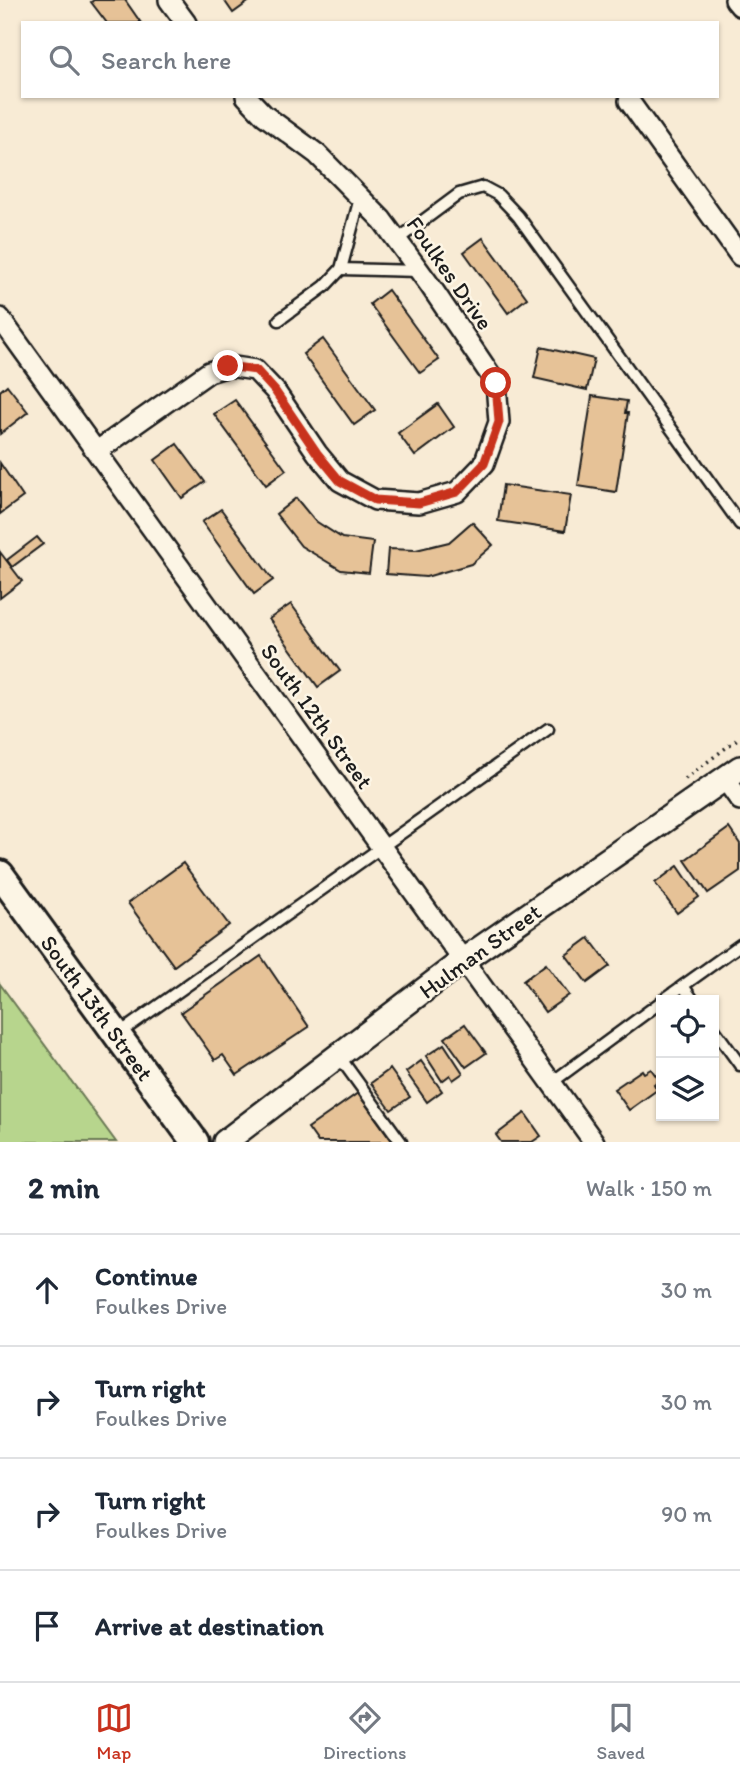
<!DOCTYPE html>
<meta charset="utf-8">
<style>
body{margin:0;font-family:Itim,sans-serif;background:#f6f6f7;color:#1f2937}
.controls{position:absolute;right:21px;bottom:21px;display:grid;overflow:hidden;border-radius:0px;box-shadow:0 2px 5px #0004}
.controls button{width:63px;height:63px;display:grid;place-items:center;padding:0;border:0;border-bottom:2px solid #e0e1e3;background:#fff;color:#1f2937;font:35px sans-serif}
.stop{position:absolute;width:21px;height:21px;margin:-16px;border:5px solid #c8321e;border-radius:50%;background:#fff}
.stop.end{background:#c8321e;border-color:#fff;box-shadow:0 2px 7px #0008}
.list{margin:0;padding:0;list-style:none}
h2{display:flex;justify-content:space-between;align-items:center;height:91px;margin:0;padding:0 28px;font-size:30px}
h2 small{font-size:23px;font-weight:400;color:#747a83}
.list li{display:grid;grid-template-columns:46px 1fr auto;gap:21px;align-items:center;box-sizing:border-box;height:112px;padding:0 28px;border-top:2px solid #e0e1e3}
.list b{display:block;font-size:26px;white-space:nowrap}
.list p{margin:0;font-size:23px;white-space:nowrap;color:#747a83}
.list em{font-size:23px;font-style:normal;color:#747a83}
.icon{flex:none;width:38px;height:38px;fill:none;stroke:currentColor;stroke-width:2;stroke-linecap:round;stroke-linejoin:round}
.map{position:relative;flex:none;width:740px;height:1142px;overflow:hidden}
.search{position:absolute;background:#fff;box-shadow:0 2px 5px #0004;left:21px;right:21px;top:21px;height:77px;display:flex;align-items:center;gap:18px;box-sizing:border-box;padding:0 24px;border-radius:0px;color:#747a83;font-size:26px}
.sheet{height:539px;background:#fff}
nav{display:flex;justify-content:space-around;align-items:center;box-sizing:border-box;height:98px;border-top:2px solid #e0e1e3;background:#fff;font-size:19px;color:#747a83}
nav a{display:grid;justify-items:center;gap:4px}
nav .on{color:#c8321e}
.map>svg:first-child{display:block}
</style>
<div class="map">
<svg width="740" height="1142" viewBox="0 0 740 1142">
<rect width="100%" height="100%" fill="#f8ebd5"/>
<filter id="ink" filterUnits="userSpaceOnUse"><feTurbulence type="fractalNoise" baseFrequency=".0143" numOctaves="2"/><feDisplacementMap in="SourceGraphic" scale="14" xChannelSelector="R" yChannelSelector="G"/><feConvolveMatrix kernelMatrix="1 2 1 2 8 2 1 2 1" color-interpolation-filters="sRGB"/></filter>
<g filter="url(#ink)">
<path fill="#b7d58d" stroke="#6a7854" stroke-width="2" d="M0,984L116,1142H0Z"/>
<g fill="#e6c297" stroke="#1c1c1c" stroke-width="2">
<path d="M94,0H125L141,23H107L91,2Z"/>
<path d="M224,0H251L233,13Z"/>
<path d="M483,238L527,298L508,313L464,252Z"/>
<path d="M388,290L439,360L420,373L370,304Z"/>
<path d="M323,339L375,410L354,425L303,354Z"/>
<path d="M541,347L594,359L587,390L534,378Z"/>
<path d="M7,385L28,412L0,434V391Z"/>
<path d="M592,396L627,401L625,413H628L616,492L578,486Z"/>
<path d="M235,400L286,470L266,485L214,414Z"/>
<path d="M438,404L454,427L415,456L398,433Z"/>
<path d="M177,444L205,482L182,498L155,460Z"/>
<path d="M0,463L23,497L0,514Z"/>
<path d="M503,485L571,495L565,531L498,521Z"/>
<path d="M296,498L314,520L342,538L373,542L369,573L341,570L301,546L276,514Z"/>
<path d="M221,509L273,580L254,594L202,522Z"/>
<path d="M472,522L493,545L471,564L426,577L386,574L388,549L416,550L449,542Z"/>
<path d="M37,537L43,544L12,567L7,560Z"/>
<path d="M0,552L22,581L0,598Z"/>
<path d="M291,604L340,671L318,687L269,619Z"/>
<path d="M729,828L740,844V871L708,893L685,860Z"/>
<path d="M183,863L229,925L174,966L128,903Z"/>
<path d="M678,866L699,897L677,913L655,883Z"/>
<path d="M589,938L610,966L587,983L566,955Z"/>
<path d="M261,956L309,1027L237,1075L223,1055L215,1060L181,1012Z"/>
<path d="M546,964L569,995L545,1012L523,981Z"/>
<path d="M465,1024L486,1053L466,1067L445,1038Z"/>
<path d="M444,1044L463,1073L453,1080L450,1075L442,1081L426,1056Z"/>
<path d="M421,1061L442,1091L427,1102L406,1072Z"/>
<path d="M390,1069L410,1097L391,1110L371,1083Z"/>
<path d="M651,1069L659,1080L654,1084L657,1090L629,1110L614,1089L642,1070L644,1073Z"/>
<path d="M358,1093L393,1142H318L308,1128Z"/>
<path d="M525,1113L541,1136L532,1142H501L496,1135Z"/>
</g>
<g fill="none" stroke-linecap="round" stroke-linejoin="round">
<g stroke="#1c1c1c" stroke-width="15">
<g id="service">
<path d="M360,198L341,269L419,271"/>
<path d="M397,240L459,194L483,187L498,195L518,216L740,524"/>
<path d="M279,320L325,286L341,269"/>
<path d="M683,986L693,1000"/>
<path d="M663,1000L740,945"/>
<path d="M714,1029L740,1065"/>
<path d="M117,1035L548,729"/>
<path d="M338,1055L401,1142"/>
<path d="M551,1083L661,1002"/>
</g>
</g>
<g stroke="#1c1c1c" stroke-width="24">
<g id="minor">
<path d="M169,0L186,23"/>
<path d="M735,0L740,6"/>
<path d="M629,101L740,256"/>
<path d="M0,318L594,1142"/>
<path d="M97,451L209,372L228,366L255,370L275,391L317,453L340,481L375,500L419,503L457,492L484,464L499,422L496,383L429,284L382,220L317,154L264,115L246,96"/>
<path d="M725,779L740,800"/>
</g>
</g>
<g stroke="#1c1c1c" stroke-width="28">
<path id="tertiary" d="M225,1142L462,961L740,768"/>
</g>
<g stroke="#1c1c1c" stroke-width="32">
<path id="secondary" d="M0,874L195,1142"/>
</g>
<path stroke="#1c1c1c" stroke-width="3.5" stroke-dasharray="2 5" stroke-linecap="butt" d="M685,779L740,737"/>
<use href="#service" stroke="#fcf5e5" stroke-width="10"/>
<use href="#minor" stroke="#fcf5e5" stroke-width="19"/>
<use href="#tertiary" stroke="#fcf5e5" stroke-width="23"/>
<use href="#secondary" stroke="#fcf5e5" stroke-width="26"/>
</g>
</g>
<g fill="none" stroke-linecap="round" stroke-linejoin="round" filter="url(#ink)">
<path stroke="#c8321e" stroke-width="9" d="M228,366L256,370L275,391L317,453L340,481L375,500L419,503L457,492L484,464L499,422L496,383"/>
</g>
<g text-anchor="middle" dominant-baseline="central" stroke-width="5" stroke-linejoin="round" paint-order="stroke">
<g font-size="23" fill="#1c1c1c" stroke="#fcf5e5">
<text transform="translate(450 273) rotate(55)">Foulkes Drive</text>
<text transform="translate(317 716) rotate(54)">South 12th Street</text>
<text transform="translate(480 951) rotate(-36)">Hulman Street</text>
<text transform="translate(97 1008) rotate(54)">South 13th Street</text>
</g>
</g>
</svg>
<div class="controls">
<button><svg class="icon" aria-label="locate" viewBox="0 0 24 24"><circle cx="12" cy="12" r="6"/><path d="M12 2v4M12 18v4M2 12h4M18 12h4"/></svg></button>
<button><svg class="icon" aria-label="layers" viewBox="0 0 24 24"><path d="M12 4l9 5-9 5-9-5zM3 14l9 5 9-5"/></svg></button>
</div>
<div class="stop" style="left:496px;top:383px"></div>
<div class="stop end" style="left:228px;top:366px"></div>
<div class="search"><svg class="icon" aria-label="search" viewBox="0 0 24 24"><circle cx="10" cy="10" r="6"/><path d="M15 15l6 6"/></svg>Search here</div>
</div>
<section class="sheet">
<h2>2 min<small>Walk · 150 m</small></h2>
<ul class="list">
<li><svg class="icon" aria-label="ahead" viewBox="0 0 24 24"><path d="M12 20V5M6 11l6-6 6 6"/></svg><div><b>Continue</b><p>Foulkes Drive</p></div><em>30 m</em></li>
<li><svg class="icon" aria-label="right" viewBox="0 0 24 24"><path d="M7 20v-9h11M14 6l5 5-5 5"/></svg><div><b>Turn right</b><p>Foulkes Drive</p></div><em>30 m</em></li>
<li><svg class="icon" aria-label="right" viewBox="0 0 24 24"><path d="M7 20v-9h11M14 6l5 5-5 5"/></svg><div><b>Turn right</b><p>Foulkes Drive</p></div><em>90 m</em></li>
<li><svg class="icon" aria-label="arrive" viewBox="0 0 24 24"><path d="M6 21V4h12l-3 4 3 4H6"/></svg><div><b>Arrive at destination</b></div></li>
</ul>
</section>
<nav>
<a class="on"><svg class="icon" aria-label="map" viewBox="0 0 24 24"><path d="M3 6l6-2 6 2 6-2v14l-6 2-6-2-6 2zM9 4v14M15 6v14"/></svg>Map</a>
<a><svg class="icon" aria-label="directions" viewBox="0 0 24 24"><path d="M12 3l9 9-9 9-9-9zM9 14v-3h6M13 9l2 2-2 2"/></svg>Directions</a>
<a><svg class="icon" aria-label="saved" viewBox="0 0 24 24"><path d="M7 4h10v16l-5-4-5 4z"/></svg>Saved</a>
</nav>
